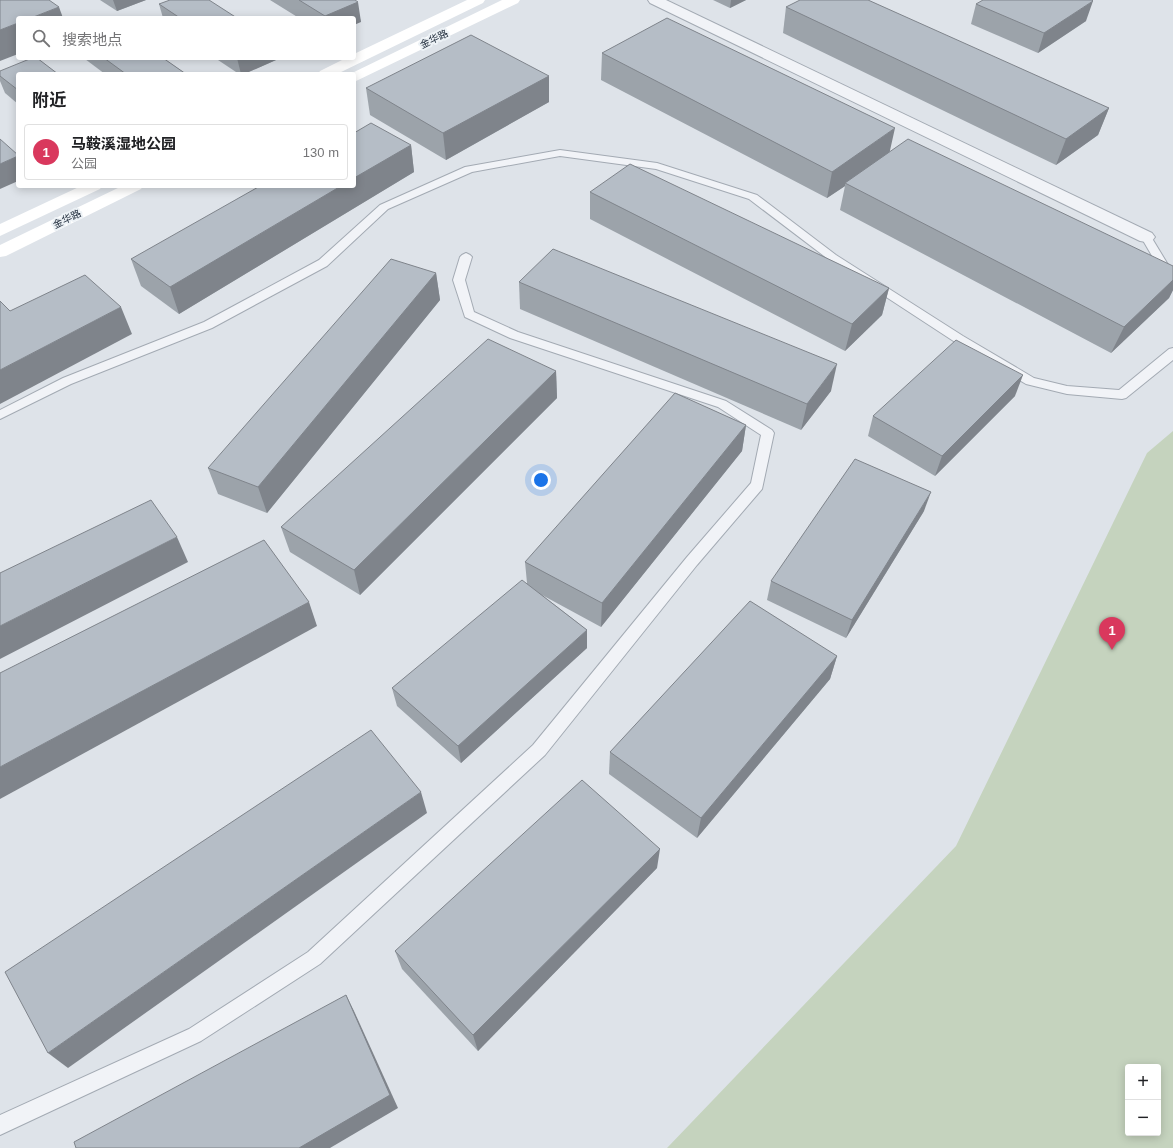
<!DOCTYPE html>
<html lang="zh">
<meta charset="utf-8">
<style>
body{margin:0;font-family:Helvetica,"Noto Sans SC",sans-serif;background:#f6f6f6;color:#202124}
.controls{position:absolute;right:12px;bottom:12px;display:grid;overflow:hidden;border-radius:4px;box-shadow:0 2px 10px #0003}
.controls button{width:36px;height:36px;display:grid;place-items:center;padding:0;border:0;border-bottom:1px solid #e0e0e0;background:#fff;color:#202124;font:20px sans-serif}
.you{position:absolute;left:541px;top:480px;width:14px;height:14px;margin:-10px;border:3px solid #fff;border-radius:50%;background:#1a73e8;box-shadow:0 0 0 6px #1a73e833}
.badge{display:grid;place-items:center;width:26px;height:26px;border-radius:50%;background:#d9385d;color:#fff;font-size:13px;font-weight:700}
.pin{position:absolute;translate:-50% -33px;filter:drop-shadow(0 1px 2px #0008)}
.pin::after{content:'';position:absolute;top:21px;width:14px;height:12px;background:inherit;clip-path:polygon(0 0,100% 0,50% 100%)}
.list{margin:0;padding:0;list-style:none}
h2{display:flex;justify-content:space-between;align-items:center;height:52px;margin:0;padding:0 16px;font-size:17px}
h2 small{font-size:13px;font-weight:400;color:#757577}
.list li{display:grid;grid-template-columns:26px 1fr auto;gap:12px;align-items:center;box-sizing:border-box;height:56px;margin:0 8px 8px;padding:0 8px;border:1px solid #e0e0e0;border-radius:4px}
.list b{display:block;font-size:15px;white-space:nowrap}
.list p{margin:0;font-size:13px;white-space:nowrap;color:#757577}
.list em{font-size:13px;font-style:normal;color:#757577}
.icon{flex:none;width:22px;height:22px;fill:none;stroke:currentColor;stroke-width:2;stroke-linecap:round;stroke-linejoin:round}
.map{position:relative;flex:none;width:1173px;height:1148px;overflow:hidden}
.search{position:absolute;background:#fff;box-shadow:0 2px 10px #0003;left:16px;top:16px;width:340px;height:44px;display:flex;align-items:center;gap:10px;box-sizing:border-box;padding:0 14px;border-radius:4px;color:#757577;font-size:15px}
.panel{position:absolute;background:#fff;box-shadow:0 2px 10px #0003;left:16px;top:72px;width:340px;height:116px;border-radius:4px}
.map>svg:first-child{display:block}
</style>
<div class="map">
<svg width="1173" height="1148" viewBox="0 0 1173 1148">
<rect width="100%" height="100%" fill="#dee3e9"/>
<path fill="#c5d3be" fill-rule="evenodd" d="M1173,431V1148H667L956,846L1147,453ZM1128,1067H1158V1133H1128Z"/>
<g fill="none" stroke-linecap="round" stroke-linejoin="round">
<g stroke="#a3aab3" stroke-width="2">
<g id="lane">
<path d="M560,150L657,163L757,195L836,255L963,336L1034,378L1067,386L1119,390L1169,349L1173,348V360L1126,398L1122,399L1067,394L1026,384L955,342L828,259L749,199L656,169L560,156L472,172L388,209L327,266L212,328L71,384L0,419V410L63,378L204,322L319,260L380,205L465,167Z"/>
<path d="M1146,234L1150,235L1173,273V286L1169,285L1141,237Z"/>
<path d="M466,253L470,255L472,257L465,280L474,312L518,332L726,401L772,430L774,433L762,489L697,565L545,755L320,964L201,1041L0,1135V1115L189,1029L308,952L533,745L687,557L751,483L761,435L718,407L510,338L465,317L453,280L460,257L462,255Z"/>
</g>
</g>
<g stroke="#a3aab3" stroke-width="2">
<path id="street" d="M648,0H666L1152,233L1155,237L1152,241L1146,242L1140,241L650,3Z"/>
</g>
<use href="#lane" fill="#f1f3f7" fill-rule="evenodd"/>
<use href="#street" fill="#f1f3f7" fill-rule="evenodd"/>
<g fill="#fff" fill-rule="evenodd">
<path d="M467,0H485L483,3L337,74H318L320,71L346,58H354V54Z"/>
<path d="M502,0H520L518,3L354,82V74H350Z"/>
<path d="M81,186H102L100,189L0,236V224Z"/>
<path d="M122,186H143L141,189L6,256L0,257V245Z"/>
</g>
</g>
<g fill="#9ca3aa">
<path d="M100,0H146L117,11Z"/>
<path d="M270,0H355L361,22L354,18H299Z"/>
<path d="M713,0H746L730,8Z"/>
<path d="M159,4L237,18H163Z"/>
<path d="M976,4L1086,21L1038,53L971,24Z"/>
<path d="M786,7L1109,108L1098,135L1056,165L783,33Z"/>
<path d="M602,53L890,152L1173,266V290L1169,298L1111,353L840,210L845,186L827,198L601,80Z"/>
<path d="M85,58H163L186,74H105L85,59Z"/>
<path d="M215,58H275L276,60L244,74H239Z"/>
<path d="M0,71L18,74V104L5,93L0,81Z"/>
<path d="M549,76V102L446,160L370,115L366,88Z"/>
<path d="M411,145L414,172L179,314L141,286L131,259Z"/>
<path d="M590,192L889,288L882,315L845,351L590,219Z"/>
<path d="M436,273L440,300L267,513L218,494L208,468Z"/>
<path d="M519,282L831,391L801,430L520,309Z"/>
<path d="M556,371L557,398L360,595L290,552L281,527Z"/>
<path d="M1015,396L935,476L868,436L873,416Z"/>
<path d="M746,425L742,451L601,627L542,595L587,630V648L461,763L397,706L392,688L527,583L525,562Z"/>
<path d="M924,511L846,638L767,600L771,581Z"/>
<path d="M837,656L830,679L697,838L609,774L610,752Z"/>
<path d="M657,868L478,1051L402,969L395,951Z"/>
</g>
<g fill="#7f848b">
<path d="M113,0H146L117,11Z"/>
<path d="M731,0H746L730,8Z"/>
<path d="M1093,1L1086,21L1038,53L1044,33Z"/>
<path d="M358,2L361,22L354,25V18H325V16Z"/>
<path d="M59,7L63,18H31Z"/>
<path d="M18,23V54L0,61V30Z"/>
<path d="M237,58H275L276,60L244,74H241Z"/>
<path d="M549,76V102L446,160L443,133Z"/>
<path d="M1109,108L1098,135L1056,165L1066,139Z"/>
<path d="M895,128L889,155L845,183V186L827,198L832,172Z"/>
<path d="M411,145L414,172L179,314L170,287L341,186H354V178Z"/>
<path d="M18,156V181L0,189V164Z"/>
<path d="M436,273L440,300L267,513L258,487Z"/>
<path d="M1173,280V290L1169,298L1111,353L1124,327Z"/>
<path d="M889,288L882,315L845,351L852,324Z"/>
<path d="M121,307L132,334L0,404V370Z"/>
<path d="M837,364L831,391L801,430L807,404Z"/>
<path d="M556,371L557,398L360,595L354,570Z"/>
<path d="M1023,375L1015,396L935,476L942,456Z"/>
<path d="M746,425L742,451L601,627L602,603Z"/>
<path d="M931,492L924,511L846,638L852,620Z"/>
<path d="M177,537L188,562L0,659V626Z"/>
<path d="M309,602L317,626L0,799V767Z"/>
<path d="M587,630V648L461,763L458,746Z"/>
<path d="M837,656L830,679L697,838L701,818Z"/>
<path d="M421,792L427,813L68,1068L48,1053Z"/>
<path d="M660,849L657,868L478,1051L473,1035Z"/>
<path d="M346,995L354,1011L398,1108L330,1148H299Z"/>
</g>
<g fill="#b5bdc6" stroke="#7f848b">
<path d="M0,0H49L59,7L31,18H18V23L0,30Z"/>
<path d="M170,0H209L237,18H180L159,4Z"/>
<path d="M299,0H355L358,2L325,16Z"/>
<path d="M800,0H868L1109,108L1066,139L786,7Z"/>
<path d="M983,0H1092L1093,1L1044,33L976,4Z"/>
<path d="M667,18L895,128L832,172L602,53Z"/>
<path d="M471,35L549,76L443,133L366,88Z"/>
<path d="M32,58H37L58,74H18V90L0,76V71Z"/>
<path d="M104,58H163L186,74H126Z"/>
<path d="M371,123L411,145L354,178V133Z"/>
<path d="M0,139L18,155V156L0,164Z"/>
<path d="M908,139L1173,266V280L1124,327L845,183Z"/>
<path d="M630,164L889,288L852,324L590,192Z"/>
<path d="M260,186H341L170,287L131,259Z"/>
<path d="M553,249L837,364L807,404L519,282Z"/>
<path d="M391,259L436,273L258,487L208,468Z"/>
<path d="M85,275L121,307L0,370V301L10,311Z"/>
<path d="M488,339L556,371L354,570L281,527Z"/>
<path d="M956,340L1023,375L942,456L873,416Z"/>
<path d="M675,393L746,425L602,603L525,562Z"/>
<path d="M855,459L931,492L852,620L771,581Z"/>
<path d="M151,500L177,537L0,626V573Z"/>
<path d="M264,540L309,602L0,767V673Z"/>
<path d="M522,580L587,630L458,746L392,688Z"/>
<path d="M750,601L837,656L701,818L610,752Z"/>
<path d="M371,730L421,792L48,1053L5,972Z"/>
<path d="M582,780L660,849L473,1035L395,951Z"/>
<path d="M346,995L390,1095L299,1148H76L74,1142Z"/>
</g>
<g text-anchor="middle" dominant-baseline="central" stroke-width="4" stroke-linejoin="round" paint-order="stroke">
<g font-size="10" fill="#263241" stroke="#edf2f6">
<text transform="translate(434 39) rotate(-26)">金华路</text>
<text transform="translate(67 219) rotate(-26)">金华路</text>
</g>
</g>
</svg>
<div class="controls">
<button>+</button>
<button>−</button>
</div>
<div class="you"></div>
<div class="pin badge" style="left:1112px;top:650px">1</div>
<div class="search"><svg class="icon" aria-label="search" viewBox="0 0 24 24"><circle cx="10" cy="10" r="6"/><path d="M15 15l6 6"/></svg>搜索地点</div>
<section class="panel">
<h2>附近<small></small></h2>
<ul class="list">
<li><span class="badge">1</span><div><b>马鞍溪湿地公园</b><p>公园</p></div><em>130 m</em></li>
</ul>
</section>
</div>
